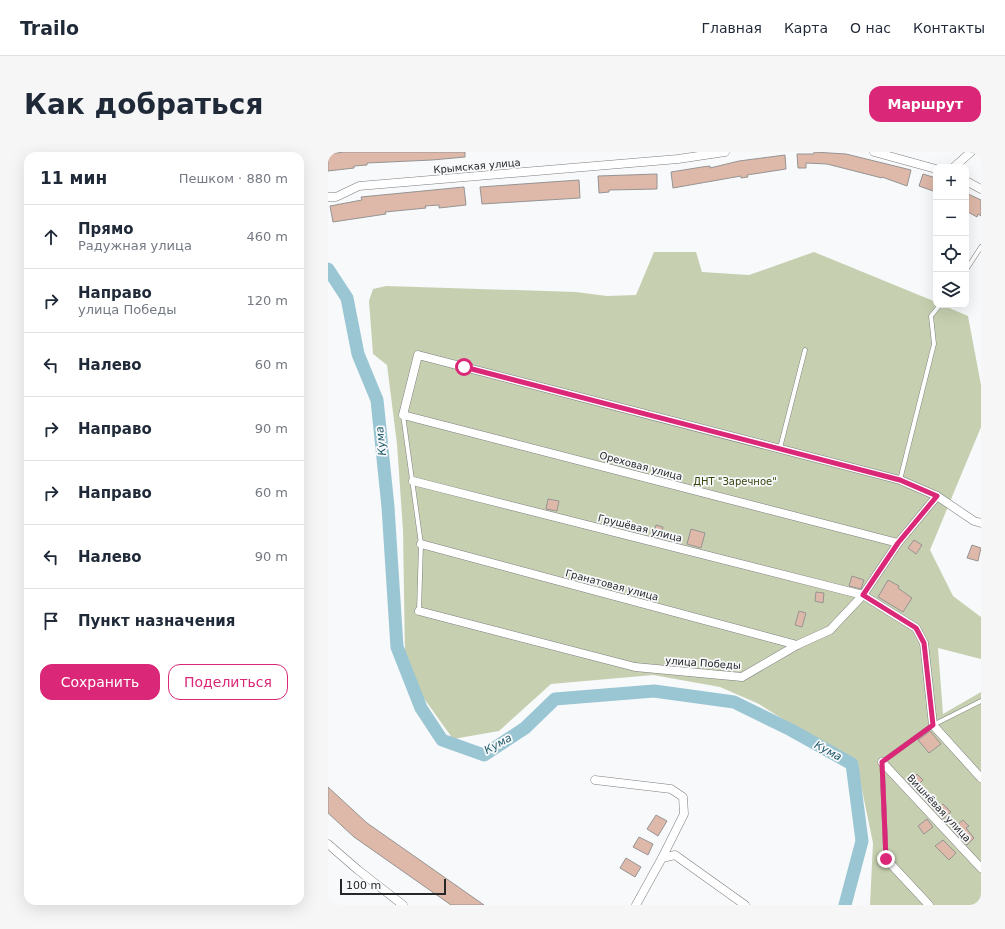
<!DOCTYPE html>
<html lang="ru">
<meta charset="utf-8">
<style>
body{margin:0;font-family:"DejaVu Sans",sans-serif;background:#f6f6f7;color:#1f2937}
.controls{position:absolute;right:12px;top:12px;display:grid;overflow:hidden;border-radius:8px;box-shadow:0 4px 16px #0002}
.controls button{width:36px;height:36px;display:grid;place-items:center;padding:0;border:0;border-bottom:1px solid #e0e1e3;background:#fff;color:#1f2937;font:20px sans-serif}
.scale{position:absolute;left:12px;bottom:10px;width:106px;box-sizing:border-box;padding-left:4px;border:2px solid #272728;border-top:0;font-size:11px;line-height:14px;white-space:nowrap;color:#272728;-webkit-text-stroke:3px #f7f9fb;paint-order:stroke}
.stop{position:absolute;width:12px;height:12px;margin:-9px;border:3px solid #db2777;border-radius:50%;background:#fff}
.stop.end{background:#db2777;border-color:#fff;box-shadow:0 1px 4px #0008}
.list{margin:0;padding:0;list-style:none}
h2{display:flex;justify-content:space-between;align-items:center;height:52px;margin:0;padding:0 16px;font-size:17px}
h2 small{font-size:13px;font-weight:400;color:#747a83}
.list li{display:grid;grid-template-columns:26px 1fr auto;gap:12px;align-items:center;box-sizing:border-box;height:64px;padding:0 16px;border-top:1px solid #e0e1e3}
.list b{display:block;font-size:15px;white-space:nowrap}
.list p{margin:0;font-size:13px;white-space:nowrap;color:#747a83}
.list em{font-size:13px;font-style:normal;color:#747a83}
.actions{display:flex;gap:8px;padding:12px 16px}
.actions a{flex:1;padding:9px 0;border:1px solid #db2777;border-radius:12px;text-align:center;font-size:14px;color:#db2777}
.actions .main{background:#db2777;color:#fff}
.icon{flex:none;width:22px;height:22px;fill:none;stroke:currentColor;stroke-width:2;stroke-linecap:round;stroke-linejoin:round}
.map{position:relative;flex:none;width:653px;height:753px;overflow:hidden;border-radius:12px}
header{display:flex;align-items:center;gap:24px;box-sizing:border-box;height:56px;padding:0 20px;background:#fff;border-bottom:1px solid #e0e1e3}
header strong{font-size:19px}
nav{display:flex;gap:22px;margin-inline-start:auto;font-size:14px}
.intro{display:flex;align-items:center;justify-content:space-between;box-sizing:border-box;height:96px;padding:0 24px}
h1{margin:0;font-size:28px}
.button{padding:10px 18px;border-radius:12px;background:#db2777;color:#fff;font-size:14px;font-weight:700}
main{display:flex;gap:24px;padding:0 24px}
aside{flex:1;background:#fff;border-radius:12px;box-shadow:0 4px 16px #0002}
.map>svg:first-child{display:block}
</style>
<header>
<strong>Trailo</strong>
<nav><a>Главная</a><a>Карта</a><a>О нас</a><a>Контакты</a></nav>
</header>
<div class="intro"><h1>Как добраться</h1><a class="button">Маршрут</a></div>
<main>
<aside>
<h2>11 мин<small>Пешком · 880 m</small></h2>
<ul class="list">
<li><svg class="icon" aria-label="ahead" viewBox="0 0 24 24"><path d="M12 20V5M6 11l6-6 6 6"/></svg><div><b>Прямо</b><p>Радужная улица</p></div><em>460 m</em></li>
<li><svg class="icon" aria-label="right" viewBox="0 0 24 24"><path d="M7 20v-9h11M14 6l5 5-5 5"/></svg><div><b>Направо</b><p>улица Победы</p></div><em>120 m</em></li>
<li><svg class="icon" aria-label="left" viewBox="0 0 24 24"><path d="M17 20v-9H6M10 6l-5 5 5 5"/></svg><div><b>Налево</b></div><em>60 m</em></li>
<li><svg class="icon" aria-label="right" viewBox="0 0 24 24"><path d="M7 20v-9h11M14 6l5 5-5 5"/></svg><div><b>Направо</b></div><em>90 m</em></li>
<li><svg class="icon" aria-label="right" viewBox="0 0 24 24"><path d="M7 20v-9h11M14 6l5 5-5 5"/></svg><div><b>Направо</b></div><em>60 m</em></li>
<li><svg class="icon" aria-label="left" viewBox="0 0 24 24"><path d="M17 20v-9H6M10 6l-5 5 5 5"/></svg><div><b>Налево</b></div><em>90 m</em></li>
<li><svg class="icon" aria-label="arrive" viewBox="0 0 24 24"><path d="M6 21V4h12l-3 4 3 4H6"/></svg><div><b>Пункт назначения</b></div></li>
</ul>
<div class="actions"><a class="main">Сохранить</a><a>Поделиться</a></div>
</aside>
<div class="map">
<svg width="653" height="753" viewBox="0 0 653 753">
<rect width="100%" height="100%" fill="#f7f9fb"/>
<path fill="#c6d0b0" d="M326,100H368L374,120L421,123L486,100L608,150V153H614L640,164L653,233V275L602,398L625,444L653,465V507L610,496L615,562L653,540V753H542L545,691L529,614L431,552L392,535L325,523L223,532L171,579L125,587L95,545L77,503L75,378L69,292L59,213L45,202L41,149L45,137L58,134L248,140L279,144L308,143Z"/>
<g fill="none" stroke-linecap="round" stroke-linejoin="round">
<path stroke="#9ac6d3" stroke-width="13" d="M0,117L19,146L30,202L49,248L60,355L69,495L93,556L114,588L156,603L197,576L227,547L326,539L406,550L463,578L524,612L534,689L517,753"/>
</g>
<g fill="#deb8a8" stroke="#969493">
<path d="M16,0H137V5L104,8L39,11V13L26,14V16L0,19V2Z"/>
<path d="M486,0L518,2L583,18L579,34L554,25V26L499,12L478,11V16H470L469,2H486Z"/>
<path d="M457,3L458,17L419,23L420,25L413,26V24L345,36L343,20L374,15L382,14V16L411,9Z"/>
<path d="M329,22V37L281,38V40L271,41L270,24Z"/>
<path d="M595,22L608,26V40L591,34Z"/>
<path d="M251,28L252,46L154,52L152,35Z"/>
<path d="M136,35L138,53L111,56V53L97,54L98,56L57,60L58,62L5,70L2,54L34,48L33,45Z"/>
<path d="M638,41L653,48V64L650,62L649,65L638,59Z"/>
<path d="M220,347L231,349L229,359L218,357Z"/>
<path d="M328,373L335,375L333,386L325,384Z"/>
<path d="M363,377L377,381L373,396L359,392Z"/>
<path d="M586,388L594,393L588,402L580,396Z"/>
<path d="M644,393L653,396L650,409L639,406Z"/>
<path d="M524,424L536,428L533,437L521,434Z"/>
<path d="M560,428L571,434L570,436L584,446L575,460L550,445Z"/>
<path d="M488,440L496,441L495,451L487,449Z"/>
<path d="M471,459L478,461L474,475L467,473Z"/>
<path d="M602,579L613,592L601,601L590,588Z"/>
<path d="M589,622L595,628L586,637L581,631Z"/>
<path d="M0,635L39,671L156,753H123L26,685L0,661Z"/>
<path d="M615,652L623,660L615,667L607,659Z"/>
<path d="M328,663L339,669L330,684L319,677Z"/>
<path d="M599,667L605,675L596,682L590,674Z"/>
<path d="M635,668L641,674L638,676L646,686L639,693L624,677Z"/>
<path d="M311,685L325,692L320,703L305,695Z"/>
<path d="M615,688L628,701L621,708L607,694Z"/>
<path d="M298,706L313,715L307,725L292,716Z"/>
</g>
<g fill="none" stroke-linecap="round" stroke-linejoin="round">
<g stroke="#7c7d7f" stroke-width="5">
<g id="service">
<path d="M638,118L653,95"/>
<path d="M75,263L93,392L91,459"/>
<path d="M452,296L477,198"/>
<path d="M572,328L606,192L603,164L612,153"/>
<path d="M558,707L554,610L605,573L653,549"/>
</g>
</g>
<g stroke="#7c7d7f" stroke-width="9">
<g id="minor">
<path d="M546,0L608,17"/>
<path d="M626,15L643,0"/>
<path d="M638,29L653,37"/>
<path d="M0,45H8L31,34L350,7L397,0"/>
<path d="M85,329L535,443L588,476L596,491L605,573L653,626"/>
<path d="M570,391L75,263L90,203L572,328L609,344L646,369L653,371"/>
<path d="M93,392L469,493"/>
<path d="M91,459L307,515L414,525L469,493L502,478L535,443L570,391L609,344"/>
<path d="M554,610L653,716"/>
<path d="M267,628L343,637L355,645L356,662L334,706"/>
<path d="M0,692L30,718L75,753"/>
<path d="M558,707L601,753"/>
<path d="M308,753L334,706L347,703L417,753"/>
</g>
</g>
<use href="#service" stroke="#fff" stroke-width="4"/>
<use href="#minor" stroke="#fff" stroke-width="8"/>
</g>
<g fill="none" stroke-linecap="round" stroke-linejoin="round">
<path stroke="#db2777" stroke-width="5" d="M136,215L572,328L609,344L570,391L535,443L588,476L596,491L605,573L554,610L558,707"/>
</g>
<g text-anchor="middle" dominant-baseline="central" stroke-width="3.5" stroke-linejoin="round" paint-order="stroke">
<g font-size="10" fill="#272728" stroke="#f7f9fb">
<text transform="translate(149 14) rotate(-5)">Крымская улица</text>
<text transform="translate(313 314) rotate(15)">Ореховая улица</text>
<text transform="translate(312 376) rotate(14)">Грушёвая улица</text>
<text transform="translate(284 433) rotate(15)">Гранатовая улица</text>
<text transform="translate(375 511) rotate(4)">улица Победы</text>
<text transform="translate(611 656) rotate(47)">Вишнёвая улица</text>
</g>
<g font-size="10" fill="#38440b" stroke="#f7f9fb">
<text x="407" y="329">ДНТ "Заречное"</text>
</g>
<g font-size="11" font-style="italic" fill="#1f5968" stroke="#f7f9fb">
<text transform="translate(53 289) rotate(-96)">Кума</text>
<text transform="translate(170 592) rotate(-29)">Кума</text>
<text transform="translate(500 599) rotate(28)">Кума</text>
</g>
</g>
</svg>
<div class="controls">
<button>+</button>
<button>−</button>
<button><svg class="icon" aria-label="locate" viewBox="0 0 24 24"><circle cx="12" cy="12" r="6"/><path d="M12 2v4M12 18v4M2 12h4M18 12h4"/></svg></button>
<button><svg class="icon" aria-label="layers" viewBox="0 0 24 24"><path d="M12 4l9 5-9 5-9-5zM3 14l9 5 9-5"/></svg></button>
</div>
<div class="scale">100 m</div>
<div class="stop" style="left:136px;top:215px"></div>
<div class="stop end" style="left:558px;top:707px"></div>
</div>
</main>
